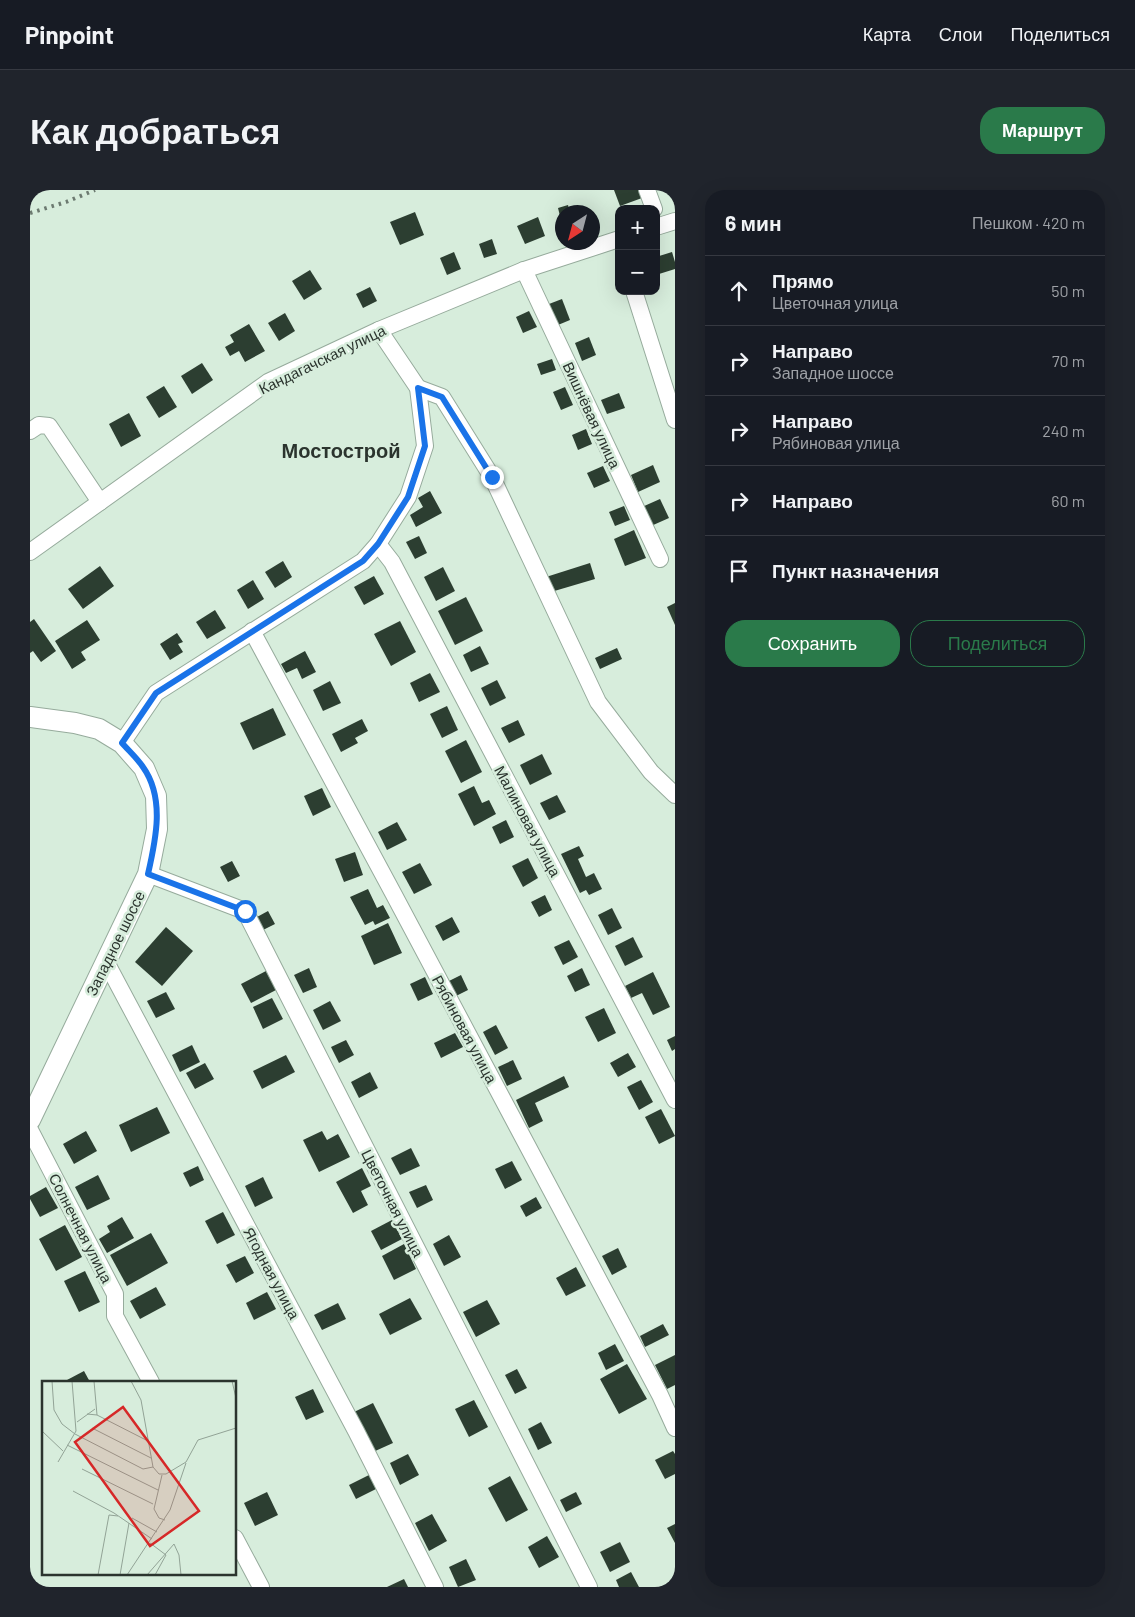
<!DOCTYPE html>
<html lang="ru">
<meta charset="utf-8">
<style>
body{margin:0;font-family:Barlow,sans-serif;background:#20242c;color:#f1f3f6}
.controls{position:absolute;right:15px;top:15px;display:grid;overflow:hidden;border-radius:10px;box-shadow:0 5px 20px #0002}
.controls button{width:45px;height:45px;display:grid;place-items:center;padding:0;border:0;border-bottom:1px solid #363941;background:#171b24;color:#f1f3f6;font:25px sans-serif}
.compass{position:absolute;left:525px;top:15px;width:45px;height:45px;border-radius:50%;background:#171b24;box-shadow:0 5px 20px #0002;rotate:216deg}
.stop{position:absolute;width:15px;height:15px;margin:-11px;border:4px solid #1a73e8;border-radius:50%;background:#fff}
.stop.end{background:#1a73e8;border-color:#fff;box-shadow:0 1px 5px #0008}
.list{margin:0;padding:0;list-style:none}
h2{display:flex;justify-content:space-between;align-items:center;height:65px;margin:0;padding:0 20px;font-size:21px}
h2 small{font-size:16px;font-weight:400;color:#9ea1a6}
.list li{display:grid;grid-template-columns:32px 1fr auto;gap:15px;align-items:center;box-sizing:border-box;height:70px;padding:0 20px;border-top:1px solid #363941}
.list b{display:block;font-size:19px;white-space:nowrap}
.list p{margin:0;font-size:16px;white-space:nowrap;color:#9ea1a6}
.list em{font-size:16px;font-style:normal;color:#9ea1a6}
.actions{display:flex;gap:10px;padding:15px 20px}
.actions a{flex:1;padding:11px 0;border:1px solid #2a7a4a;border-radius:20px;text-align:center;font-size:18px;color:#2a7a4a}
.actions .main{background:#2a7a4a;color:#fff}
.icon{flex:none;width:28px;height:28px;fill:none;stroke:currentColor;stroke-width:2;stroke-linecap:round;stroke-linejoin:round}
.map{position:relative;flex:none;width:645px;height:1397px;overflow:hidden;border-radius:20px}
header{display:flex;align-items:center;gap:30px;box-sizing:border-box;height:70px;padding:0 25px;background:#171b24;border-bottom:1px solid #363941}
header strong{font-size:24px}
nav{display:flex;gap:28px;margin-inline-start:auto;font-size:18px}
.intro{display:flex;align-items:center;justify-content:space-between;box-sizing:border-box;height:120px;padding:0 30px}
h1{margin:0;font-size:35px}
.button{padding:12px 22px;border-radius:20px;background:#2a7a4a;color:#fff;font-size:18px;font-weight:700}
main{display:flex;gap:30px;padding:0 30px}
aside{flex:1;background:#171b24;border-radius:20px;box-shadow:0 5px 20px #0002}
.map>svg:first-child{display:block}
</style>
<header>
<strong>Pinpoint</strong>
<nav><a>Карта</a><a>Слои</a><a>Поделиться</a></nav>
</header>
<div class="intro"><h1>Как добраться</h1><a class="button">Маршрут</a></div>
<main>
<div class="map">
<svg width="645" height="1397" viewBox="0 0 645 1397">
<rect width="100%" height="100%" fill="#d7eddc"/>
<g fill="#2c3e31">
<path d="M584,0H609L612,8L590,16Z"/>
<path d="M538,15L540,22H532V34L528,18Z"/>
<path d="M385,22L394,45L370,55L360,32Z"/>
<path d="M508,27L515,46L495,54L487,36Z"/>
<path d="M462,49L467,64L454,68L449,54Z"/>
<path d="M424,62L431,79L417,85L410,68Z"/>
<path d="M642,62L645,72V79L629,84L626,74V67Z"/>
<path d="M280,80L292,99L274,110L262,91Z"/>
<path d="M340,97L347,111L333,118L326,104Z"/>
<path d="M532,109L540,130L528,135L519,114Z"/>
<path d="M499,121L507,137L493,143L486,127Z"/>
<path d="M255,123L265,141L249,151L238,133Z"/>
<path d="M219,134L235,161L215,172L209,161L200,166L195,157L204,152L200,145Z"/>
<path d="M559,147L566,165L552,171L545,153Z"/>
<path d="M522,169L526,180L511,185L507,174Z"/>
<path d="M172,173L183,190L162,204L151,186Z"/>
<path d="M134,196L147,217L129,228L116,207Z"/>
<path d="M535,197L543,215L531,220L523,202Z"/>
<path d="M589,203L595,218L577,224L571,210Z"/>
<path d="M99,223L111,246L91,257L79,234Z"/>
<path d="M556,239L562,254L548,260L542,245Z"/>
<path d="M623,275L630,292L608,302L601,285Z"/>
<path d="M573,276L580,291L564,298L557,283Z"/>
<path d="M400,301L412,323L386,337L380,325L393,317L388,308Z"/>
<path d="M630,309L639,328L621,336L612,317Z"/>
<path d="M594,316L600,330L585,336L579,322Z"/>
<path d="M604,340L616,368L595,376L584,349Z"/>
<path d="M389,346L397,363L385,369L376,352Z"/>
<path d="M253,371L262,387L245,398L235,382Z"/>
<path d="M560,373L565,389L521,402L516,387Z"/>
<path d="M70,376L84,396L53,419L38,399Z"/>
<path d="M413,377L425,401L406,411L394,387Z"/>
<path d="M344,386L354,404L334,415L324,397Z"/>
<path d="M223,390L234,409L218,419L207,400Z"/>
<path d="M436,407L453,441L425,455L408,421Z"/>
<path d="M645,413V435L637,417Z"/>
<path d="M185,420L196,438L177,449L166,432Z"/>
<path d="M4,429L26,461L11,472L3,461L0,463V432Z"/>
<path d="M57,430L70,450L51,462L56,470L42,479L25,451Z"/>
<path d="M370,431L386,462L361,476L344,444Z"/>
<path d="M147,443L153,452L148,454L153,462L140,470L130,454Z"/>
<path d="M450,456L459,474L441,482L433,465Z"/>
<path d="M587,458L592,469L570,479L565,468Z"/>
<path d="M275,461L286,482L272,489L267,478L256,483L251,474Z"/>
<path d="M400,483L410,502L389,512L380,493Z"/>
<path d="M467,490L476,508L460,516L451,498Z"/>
<path d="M300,491L311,513L293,521L283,500Z"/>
<path d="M417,516L428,540L412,548L400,524Z"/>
<path d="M243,518L256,545L223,560L210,533Z"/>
<path d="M332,529L338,541L325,548L328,553L311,562L302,544Z"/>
<path d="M488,530L495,545L479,553L471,538Z"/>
<path d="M436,550L452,582L431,593L415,561Z"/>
<path d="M512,564L522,584L500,595L490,575Z"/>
<path d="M444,596L452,613L459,610L466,624L444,636L428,604Z"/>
<path d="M292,598L301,617L283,626L274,606Z"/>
<path d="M527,605L536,622L519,630L510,613Z"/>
<path d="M476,630L484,647L470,654L462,637Z"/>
<path d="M367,632L377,650L357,660L348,642Z"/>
<path d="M549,656L554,666L548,669L556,687L564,683L572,699L559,705L556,700L550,703L531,664Z"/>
<path d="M325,662L333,685L314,692L305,669Z"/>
<path d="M498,668L508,688L493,697L482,676Z"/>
<path d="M202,671L210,686L198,692L190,677Z"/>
<path d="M390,673L402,695L384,704L372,682Z"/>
<path d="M338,699L347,718L353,715L360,728L345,735L343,731L335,735L320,707Z"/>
<path d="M515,705L522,720L509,727L501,712Z"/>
<path d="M582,718L592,738L578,745L568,725Z"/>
<path d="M238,721L245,734L233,740L227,727Z"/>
<path d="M422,727L430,742L413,751L405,736Z"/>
<path d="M358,733L372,763L344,775L331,746Z"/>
<path d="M136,737L163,761L132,796L105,772Z"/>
<path d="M603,747L613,767L595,776L585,756Z"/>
<path d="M539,750L548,767L533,775L524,757Z"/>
<path d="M279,778L287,797L273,803L264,785Z"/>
<path d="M552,778L560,795L545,802L537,786Z"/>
<path d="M236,781L246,800L221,813L211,794Z"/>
<path d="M623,782L640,817L623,825L612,803L601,808L595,796Z"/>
<path d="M431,785L438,800L426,806L419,791Z"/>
<path d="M395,787L403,804L388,811L380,794Z"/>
<path d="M136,802L145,819L126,828L117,811Z"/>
<path d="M242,808L253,829L233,839L223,817Z"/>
<path d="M300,811L311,831L293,840L283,820Z"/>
<path d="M574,818L586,843L568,852L555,827Z"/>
<path d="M466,835L478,858L465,865L453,842Z"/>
<path d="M425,843L433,857L411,868L404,853Z"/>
<path d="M645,846V859L642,861L637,850Z"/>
<path d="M316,850L324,865L309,873L301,857Z"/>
<path d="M162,855L170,872L150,882L142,865Z"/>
<path d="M598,863L606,877L588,887L580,873Z"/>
<path d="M256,865L265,882L232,899L223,881Z"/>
<path d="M483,870L492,889L477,896L468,877Z"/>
<path d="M175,873L184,889L165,899L156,883Z"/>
<path d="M340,882L348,898L329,908L321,892Z"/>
<path d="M534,886L539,897L505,913L513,931L499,938L486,910Z"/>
<path d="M611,890L623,912L609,920L597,897Z"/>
<path d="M127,917L140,943L101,962L89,935Z"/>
<path d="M631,919L645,946L629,954L615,927Z"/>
<path d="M56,941L67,961L44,974L33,954Z"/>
<path d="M292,941L297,950L308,944L320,967L289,982L273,950Z"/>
<path d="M381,958L390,976L370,985L361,968Z"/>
<path d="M482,971L492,990L475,999L465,979Z"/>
<path d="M168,976L174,990L160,997L153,983Z"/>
<path d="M332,978L341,996L331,1001L338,1015L323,1023L306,992Z"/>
<path d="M68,985L80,1009L57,1020L45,997Z"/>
<path d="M233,987L243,1008L225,1017L215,996Z"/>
<path d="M396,995L403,1010L387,1018L379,1002Z"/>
<path d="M16,997L28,1018L10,1027L0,1009V1006Z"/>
<path d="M506,1007L512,1018L496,1027L490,1016Z"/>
<path d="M193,1022L205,1045L187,1054L175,1031Z"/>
<path d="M92,1027L104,1048L77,1063L69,1049L80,1042L77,1036Z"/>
<path d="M362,1030L372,1049L351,1060L341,1041Z"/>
<path d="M35,1035L52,1067L26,1081L9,1049Z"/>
<path d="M121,1043L138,1073L97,1096L80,1065Z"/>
<path d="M419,1045L431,1067L414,1076L403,1054Z"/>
<path d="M374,1054L386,1079L364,1090L352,1066Z"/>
<path d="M588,1058L597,1077L582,1085L572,1066Z"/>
<path d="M215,1066L224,1083L206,1093L196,1075Z"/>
<path d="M546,1077L556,1096L536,1106L526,1088Z"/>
<path d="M55,1081L70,1112L49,1122L34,1091Z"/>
<path d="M126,1097L136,1115L110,1129L100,1111Z"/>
<path d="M237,1102L246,1119L224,1130L216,1113Z"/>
<path d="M380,1108L392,1129L360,1145L349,1124Z"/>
<path d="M457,1110L470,1134L446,1147L433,1122Z"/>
<path d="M308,1113L316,1129L292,1140L284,1125Z"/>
<path d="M633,1134L639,1145L615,1157L610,1146Z"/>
<path d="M585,1154L594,1171L576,1180L568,1163Z"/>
<path d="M645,1165V1195L637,1199L625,1175Z"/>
<path d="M597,1174L617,1209L589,1224L570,1189Z"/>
<path d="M487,1179L497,1198L485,1204L475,1185Z"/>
<path d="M54,1181L60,1192H39L37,1190Z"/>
<path d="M283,1199L294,1222L276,1230L265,1207Z"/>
<path d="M444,1210L458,1237L439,1247L425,1219Z"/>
<path d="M343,1213L363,1253L343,1262L324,1222Z"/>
<path d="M511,1232L522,1253L508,1260L498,1239Z"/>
<path d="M643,1261L645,1264V1284L635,1289L625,1270Z"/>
<path d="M378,1264L389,1285L370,1295L360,1273Z"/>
<path d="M339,1285L346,1299L326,1309L319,1295Z"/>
<path d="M480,1286L498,1320L476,1332L458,1298Z"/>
<path d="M237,1302L248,1325L225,1336L214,1313Z"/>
<path d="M546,1302L552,1314L536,1322L530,1310Z"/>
<path d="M402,1324L417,1351L399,1361L385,1333Z"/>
<path d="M645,1334V1353L637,1338Z"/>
<path d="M517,1346L529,1367L509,1378L498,1357Z"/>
<path d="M590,1352L600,1372L580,1382L570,1362Z"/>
<path d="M436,1369L446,1390L428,1397L419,1377Z"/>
<path d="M601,1382L609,1397H589L586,1390Z"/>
<path d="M374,1389L378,1397H357Z"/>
</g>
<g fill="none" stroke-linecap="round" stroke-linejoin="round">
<g stroke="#96ab9c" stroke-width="18">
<g id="minor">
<path d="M617,0L624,19"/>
<path d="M626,37L645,31"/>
<path d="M494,80L630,369"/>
<path d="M604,101L645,230"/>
<path d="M388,198L412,207L462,287L568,512L621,582L645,605"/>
<path d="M0,241L9,235L19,236L70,312"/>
<path d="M348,354L362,372L645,910"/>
<path d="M0,362L238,192L349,140L494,80L589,49"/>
<path d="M222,441L363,703L630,1205L645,1238"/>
<path d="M92,553L126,503L333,371L348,354L378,307L395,256L388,198L349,140"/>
<path d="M118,684L215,721L559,1397"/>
<path d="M75,770L326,1241L405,1397"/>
<path d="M0,940L85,1104V1126L121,1192"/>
<path d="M205,1348L231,1397"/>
</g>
</g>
<g stroke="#96ab9c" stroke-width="22">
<path id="major" d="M0,527L45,533L69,539L92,553L114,578L126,606L127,639L118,684L0,930"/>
</g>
<use href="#minor" stroke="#fff" stroke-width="16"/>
<use href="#major" stroke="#fff" stroke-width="20"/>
<path stroke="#6c7a70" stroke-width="4" stroke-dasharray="2.5 5" stroke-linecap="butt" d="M0,23L36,12L65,0"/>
</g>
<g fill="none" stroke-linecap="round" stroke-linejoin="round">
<path stroke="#1a73e8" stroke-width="6" d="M215,721L118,684C126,649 135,608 113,577C107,568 99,561 92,553L126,503L333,371L348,354L378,307L395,256L388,198L412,207L462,287"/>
</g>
<g text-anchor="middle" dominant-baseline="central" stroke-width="5" stroke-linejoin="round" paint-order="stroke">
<g font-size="15" fill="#2b342e" stroke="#d7eddc">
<text transform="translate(292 169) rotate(-26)">Кандагачская улица</text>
<text transform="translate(562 225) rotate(65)">Вишнёвая улица</text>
<text transform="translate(498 631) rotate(62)">Малиновая улица</text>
<text transform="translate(85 753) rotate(-64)">Западное шоссе</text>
<text transform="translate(435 839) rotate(62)">Рябиновая улица</text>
<text transform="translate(363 1013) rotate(63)">Цветочная улица</text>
<text transform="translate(51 1038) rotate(63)">Солнечная улица</text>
<text transform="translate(242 1083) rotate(62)">Ягодная улица</text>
</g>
<g font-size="20" font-weight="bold" fill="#2b342e" stroke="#d7eddc">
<text x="311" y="260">Мостострой</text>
</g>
</g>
<g transform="translate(12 1191)">
<rect width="194" height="194" fill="#d7eddc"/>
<path fill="none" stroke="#92a396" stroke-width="1" d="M10,0L12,29L20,43L33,53L101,88L111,86M52,0L55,34M89,0L99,19L111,86L117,93H124L144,81L156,59L194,47M190,0L194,17M45,33L55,34L106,60M35,41L53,28M50,47L109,77M0,50L21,70M25,64L116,109M16,81L34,50L30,0M40,88L111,123M120,94L112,128L117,137L123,139M31,110L72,132L110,158M90,137L115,151M108,162L124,174L113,194M56,194L67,134L76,135M78,194L87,142M85,194L128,129L144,82M105,194L132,163L137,174L139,194"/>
<path fill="#d62828" fill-opacity="0.15" stroke="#d62828" stroke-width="2.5" d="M81,26L157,130L108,165L33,61Z"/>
<rect width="194" height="194" fill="none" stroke="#2b342e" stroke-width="2.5"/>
</g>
</svg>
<div class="controls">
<button>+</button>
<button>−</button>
</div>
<svg class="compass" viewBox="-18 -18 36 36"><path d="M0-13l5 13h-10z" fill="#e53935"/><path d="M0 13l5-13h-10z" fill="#9ea1a6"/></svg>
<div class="stop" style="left:215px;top:721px"></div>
<div class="stop end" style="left:462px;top:287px"></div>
</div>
<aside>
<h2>6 мин<small>Пешком · 420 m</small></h2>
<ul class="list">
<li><svg class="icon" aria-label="ahead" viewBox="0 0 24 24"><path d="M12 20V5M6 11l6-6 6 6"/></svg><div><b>Прямо</b><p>Цветочная улица</p></div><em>50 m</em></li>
<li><svg class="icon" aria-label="right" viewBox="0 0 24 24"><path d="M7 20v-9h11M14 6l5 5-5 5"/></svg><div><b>Направо</b><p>Западное шоссе</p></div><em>70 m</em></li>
<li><svg class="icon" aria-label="right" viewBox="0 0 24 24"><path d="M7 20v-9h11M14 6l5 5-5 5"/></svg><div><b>Направо</b><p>Рябиновая улица</p></div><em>240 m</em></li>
<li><svg class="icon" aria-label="right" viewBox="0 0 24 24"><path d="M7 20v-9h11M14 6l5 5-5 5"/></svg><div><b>Направо</b></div><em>60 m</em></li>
<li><svg class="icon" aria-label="arrive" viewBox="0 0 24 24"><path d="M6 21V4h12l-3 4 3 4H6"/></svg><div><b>Пункт назначения</b></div></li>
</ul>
<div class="actions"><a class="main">Сохранить</a><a>Поделиться</a></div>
</aside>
</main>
